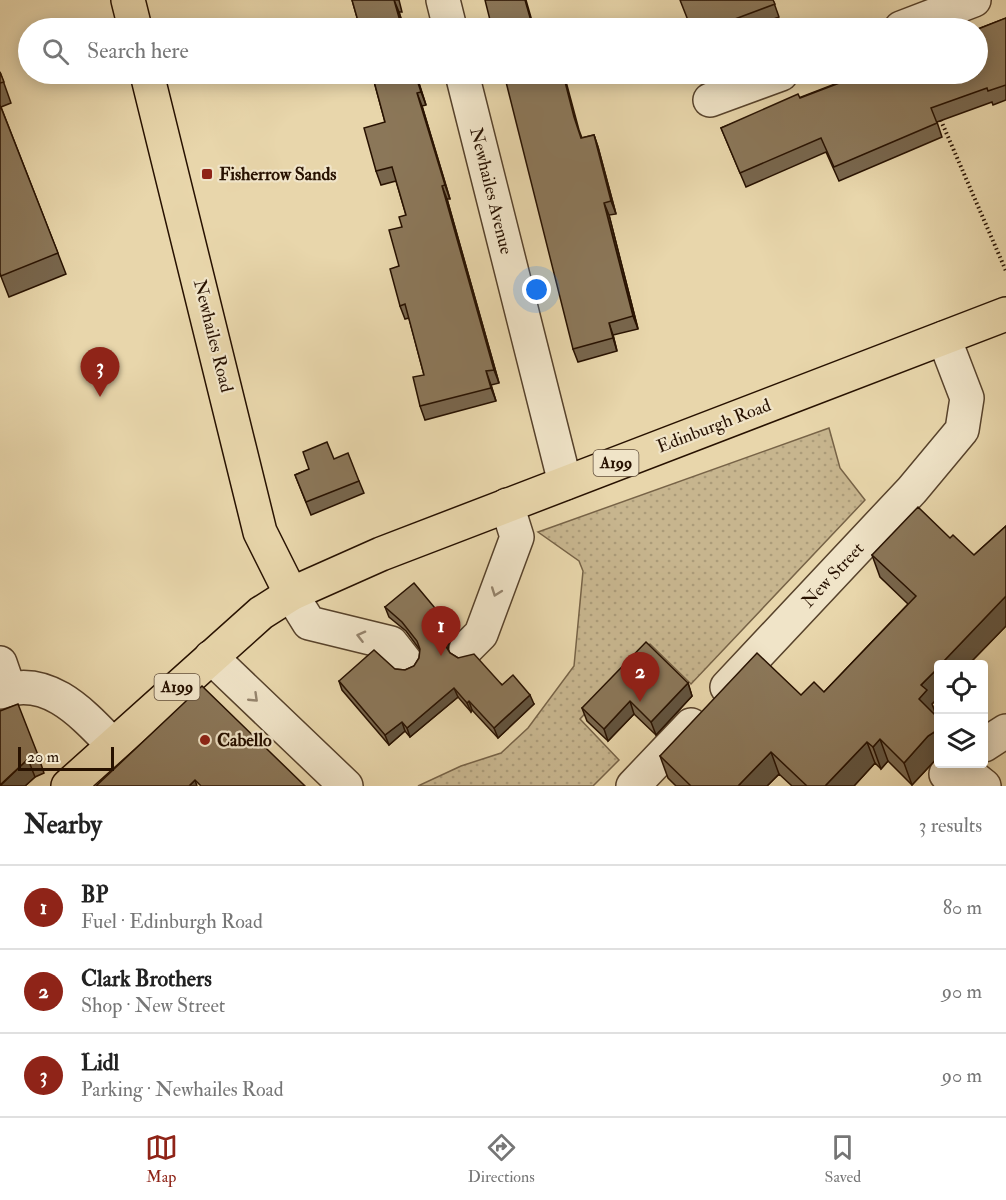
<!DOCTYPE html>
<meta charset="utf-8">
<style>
body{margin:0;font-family:"IM FELL Double Pica",serif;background:#f2f2f2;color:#222}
.controls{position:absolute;right:18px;bottom:18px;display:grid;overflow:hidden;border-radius:6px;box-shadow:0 3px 15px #0003}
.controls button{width:54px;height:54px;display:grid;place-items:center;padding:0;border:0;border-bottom:2px solid #e0e0e0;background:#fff;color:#222;font:30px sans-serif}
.scale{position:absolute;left:18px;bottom:15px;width:96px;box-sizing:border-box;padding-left:6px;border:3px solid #271100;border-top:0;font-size:16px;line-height:21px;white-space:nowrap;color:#271100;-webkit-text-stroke:4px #f0e4c8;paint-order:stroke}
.you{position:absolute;left:537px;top:290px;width:21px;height:21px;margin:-15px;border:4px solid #fff;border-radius:50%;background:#1a73e8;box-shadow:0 0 0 9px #1a73e833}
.badge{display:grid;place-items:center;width:39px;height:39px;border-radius:50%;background:#8f2418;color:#fff;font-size:20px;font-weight:700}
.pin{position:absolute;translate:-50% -50px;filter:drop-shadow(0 2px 3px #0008)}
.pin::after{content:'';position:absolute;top:32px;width:21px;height:18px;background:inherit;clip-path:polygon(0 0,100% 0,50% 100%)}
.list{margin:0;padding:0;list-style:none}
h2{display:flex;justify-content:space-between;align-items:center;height:78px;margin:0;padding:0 24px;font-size:26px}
h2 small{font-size:20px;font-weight:400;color:#767676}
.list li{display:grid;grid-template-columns:39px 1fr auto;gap:18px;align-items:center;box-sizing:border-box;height:84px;padding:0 24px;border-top:2px solid #e0e0e0}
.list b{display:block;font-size:22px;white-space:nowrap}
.list p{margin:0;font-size:20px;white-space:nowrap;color:#767676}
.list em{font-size:20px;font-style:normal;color:#767676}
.icon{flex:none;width:33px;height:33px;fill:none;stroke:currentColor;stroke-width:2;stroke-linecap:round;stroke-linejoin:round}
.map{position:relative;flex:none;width:1006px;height:786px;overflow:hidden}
.search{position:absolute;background:#fff;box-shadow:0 3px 15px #0003;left:18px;right:18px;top:18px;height:66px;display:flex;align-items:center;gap:15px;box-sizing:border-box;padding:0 21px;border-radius:33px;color:#767676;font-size:22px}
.sheet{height:330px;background:#fff}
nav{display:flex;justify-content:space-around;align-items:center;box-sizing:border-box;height:84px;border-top:2px solid #e0e0e0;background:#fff;font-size:16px;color:#767676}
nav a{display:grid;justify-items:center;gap:3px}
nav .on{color:#8f2418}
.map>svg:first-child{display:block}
</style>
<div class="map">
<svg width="1006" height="786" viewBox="0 0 1006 786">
<defs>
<pattern id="green-dots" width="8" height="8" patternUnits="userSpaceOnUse" patternTransform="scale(1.5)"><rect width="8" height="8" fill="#c7b58e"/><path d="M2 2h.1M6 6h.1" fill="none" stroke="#ab9b79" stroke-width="1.8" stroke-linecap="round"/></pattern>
</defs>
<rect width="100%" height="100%" fill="#e8d6ab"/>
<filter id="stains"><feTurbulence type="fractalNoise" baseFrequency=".00333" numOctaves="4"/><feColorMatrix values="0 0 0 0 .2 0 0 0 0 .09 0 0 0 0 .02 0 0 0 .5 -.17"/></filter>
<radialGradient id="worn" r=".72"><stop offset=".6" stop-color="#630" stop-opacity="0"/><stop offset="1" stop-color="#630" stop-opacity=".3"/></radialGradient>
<path fill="url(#green-dots)" stroke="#776347" stroke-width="1.5" d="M829,428L840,468L865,500L691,684L650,644L580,719L619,760L593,786H418L461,766L501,753L528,728L574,666L583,571L579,561L538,532Z"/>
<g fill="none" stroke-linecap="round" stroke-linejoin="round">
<g stroke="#57422b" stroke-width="36">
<g id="minor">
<path d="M443,0L450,28"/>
<path d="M901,28L974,0"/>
<path d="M462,74L565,483"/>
<path d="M710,100L781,74"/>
<path d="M291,594L309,623L391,643L405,661"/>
<path d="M466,649L481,634L517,537L507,505"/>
<path d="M211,657L346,786"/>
<path d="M0,663L9,689"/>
<path d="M727,687L912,490L962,430L967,398L944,338"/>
<path d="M0,692C47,674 82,713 112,744"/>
<path d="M984,745L1006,731"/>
<path d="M946,774H969L984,786"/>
<path d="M633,786L691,725"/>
</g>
</g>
<g stroke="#271100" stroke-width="36">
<g id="major">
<path d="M128,0L135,28"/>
<path d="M147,74L260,532L291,594"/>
<path d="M68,786L261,613L291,594L381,554L1006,314"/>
</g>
</g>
<path stroke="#271100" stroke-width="4" stroke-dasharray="1.5 3" stroke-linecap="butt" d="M939,116L1006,271"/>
<use href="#minor" stroke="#f0e4c8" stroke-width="33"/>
<use href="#major" stroke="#e8d6ab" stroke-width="33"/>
</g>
<g fill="#78664d" stroke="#271100" stroke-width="1.5">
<path d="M352,0H399L402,12H399L404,28H360Z"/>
<path d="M773,0L779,17L749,28H690Z"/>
<path d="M1006,18V100L993,105L992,102L937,122L942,137L839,181L826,152L746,187L721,128Z"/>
<path d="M0,72L11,103L1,107L66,274L9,297L0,274Z"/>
<path d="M372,74H416L426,105L422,106L450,199H447L499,383L491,385L496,401L425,420L420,406L424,375L409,318L405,319L400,306L399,266L402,227L406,215L396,181L381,185L376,171L385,122Z"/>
<path d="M579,130L582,138L594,135L598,147L616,214L609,215L638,329L613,335L617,351L578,362L573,349Z"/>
<path d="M334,459L359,481L364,493L311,515L295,475Z"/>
<path d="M1006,526V626L969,664H939V697L932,704L935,712L934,714L939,719V756L912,785L888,761L881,769L875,763L854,786H792L779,774L767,786H676L668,778L660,756L801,695L824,692L908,604L880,577L872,555L950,538L974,555Z"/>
<path d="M385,607L450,626L454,635L448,645V650L450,653L534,704L498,738L472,710L471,712L458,697L410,737L405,731L389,745L342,690L339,681L395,669L405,670L414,666L419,658L420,650L406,631L389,617Z"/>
<path d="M688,683L692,696L656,735L634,714L608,741L587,721L582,708Z"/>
<path d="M0,711L38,755L44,773L35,777L25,786H0Z"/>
</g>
<g fill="#61533e" stroke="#271100" stroke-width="1.5">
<path d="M394,0L399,12L404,28H402Z"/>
<path d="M525,0H526L534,28L531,21Z"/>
<path d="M415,74H416L426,105L421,92Z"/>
<path d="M563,74H564L579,130L574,117Z"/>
<path d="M417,93L422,106L450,199L445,185Z"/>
<path d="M594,135L598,147L616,214L611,201Z"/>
<path d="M442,186L447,199L499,383L494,370Z"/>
<path d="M604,203L609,215L638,329L633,316Z"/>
<path d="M609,323L613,335L617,351L613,338Z"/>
<path d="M486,371L491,385L496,401L491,388Z"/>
<path d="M1006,596V626L969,664H941Z"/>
<path d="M450,626L454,635L448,645V654L445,645L444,635Z"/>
<path d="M939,667V697L932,704L935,712L927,720L919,699L921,685Z"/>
<path d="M688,683L692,696L656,735L651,722Z"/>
<path d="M454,688L458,697L410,737L407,728Z"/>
<path d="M530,695L534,704L498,738L494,728Z"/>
<path d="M469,701L472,710L471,712L467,703Z"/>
<path d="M630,701L634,714L608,741L604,729Z"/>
<path d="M402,722L405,731L389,745L385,735Z"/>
<path d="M939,729V756L912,785L904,763L928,736Z"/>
<path d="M880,739L888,761L881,769L873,747Z"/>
<path d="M867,742L875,763L854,786H825Z"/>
<path d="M771,752L779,774L767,786H738Z"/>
<path d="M28,759L35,777L25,786H0Z"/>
<path d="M195,780L197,786H189Z"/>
</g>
<g fill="#8b7759" stroke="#271100" stroke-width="1.5">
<path d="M352,0H394L402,28H360Z"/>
<path d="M485,0H525L531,21L534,27L555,21L557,28H492Z"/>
<path d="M680,0H773L775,4L711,28H691Z"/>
<path d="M1006,18V85L988,91L987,88L931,108L937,123L834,167L821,138L740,173L721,128L798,94L800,98L863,74H978V29Z"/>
<path d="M0,72L4,82L0,83Z"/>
<path d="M372,74H415L421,92L417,93L445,185L442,186L494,370L486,371L491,388L420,406L413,377L424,375L405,304L400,306L390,269L399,266L389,230L402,227L399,217L406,215L392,167L376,171L364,128L385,122Z"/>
<path d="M504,74H563L574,117L581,138L594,135L611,201L604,203L633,316L609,323L613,338L573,349Z"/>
<path d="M0,105L58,253L1,276L0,273Z"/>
<path d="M327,442L334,459L348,453L359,481L306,502L295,475L309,469L303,452Z"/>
<path d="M918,507L950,538L953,535L974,555L1006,526V596L941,664H939V667L921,685L927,690L919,699L939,719V729L928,736L904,763L880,739L873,747L867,742L825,786H807L771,752L738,786H691L660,756L757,653L801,695L814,682L824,692L916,596L872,555Z"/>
<path d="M414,583L450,626L444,635L445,645L450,653L458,658L474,654L502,685L513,675L530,695L494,728L469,701L467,703L454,688L407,728L402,722L385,735L339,681L374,650L395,669L405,670L414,666L419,658L420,649L417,641L402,622L385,607Z"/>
<path d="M646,642L688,683L651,722L630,701L604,729L582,708Z"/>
<path d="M202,686L305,786H201L195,780L189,786H96Z"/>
<path d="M18,704L38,755L28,759L0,785V711Z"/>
</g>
<defs><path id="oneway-chevron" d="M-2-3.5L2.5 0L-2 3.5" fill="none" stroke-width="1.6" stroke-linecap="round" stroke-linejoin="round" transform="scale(1.5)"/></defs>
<g stroke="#96856e">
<use href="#oneway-chevron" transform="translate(496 592) rotate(110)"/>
<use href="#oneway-chevron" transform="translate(361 636) rotate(-166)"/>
<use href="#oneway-chevron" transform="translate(254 698) rotate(44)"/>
</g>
<g fill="#8f2418" stroke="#f0e4c8" stroke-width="2">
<rect x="201" y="168" width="12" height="12" rx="3"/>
<circle cx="205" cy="740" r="6"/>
</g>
<g text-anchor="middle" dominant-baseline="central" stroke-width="4.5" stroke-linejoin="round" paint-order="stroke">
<g fill="#f0e4c8" stroke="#63503c" stroke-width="1.5">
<rect x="593.5" y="450" width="45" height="26" rx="4.5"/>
<rect x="154.5" y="674" width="45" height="26" rx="4.5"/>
</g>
<g font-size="16" font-weight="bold" fill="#271100">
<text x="616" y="463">A199</text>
<text x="177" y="687">A199</text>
</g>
<g font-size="18" font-weight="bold" fill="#271100" stroke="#f0e4c8" text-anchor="start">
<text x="219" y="174">Fisherrow Sands</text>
<text x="217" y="740">Cabello</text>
</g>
<g font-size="18" fill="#271100" stroke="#f0e4c8">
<text transform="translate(491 191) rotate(76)">Newhailes Avenue</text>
<text transform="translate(213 336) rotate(76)">Newhailes Road</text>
<text transform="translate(714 426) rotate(-21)">Edinburgh Road</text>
<text transform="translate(833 575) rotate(-47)">New Street</text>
</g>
</g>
<rect width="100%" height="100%" filter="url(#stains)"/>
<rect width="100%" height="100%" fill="url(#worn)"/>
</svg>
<div class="controls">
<button><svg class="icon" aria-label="locate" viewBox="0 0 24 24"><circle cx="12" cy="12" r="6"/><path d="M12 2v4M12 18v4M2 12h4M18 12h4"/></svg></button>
<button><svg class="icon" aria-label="layers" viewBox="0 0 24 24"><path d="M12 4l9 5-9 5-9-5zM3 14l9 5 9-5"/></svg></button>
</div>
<div class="scale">20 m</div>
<div class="you"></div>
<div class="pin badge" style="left:441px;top:656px">1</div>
<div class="pin badge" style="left:640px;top:702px">2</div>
<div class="pin badge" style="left:100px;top:397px">3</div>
<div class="search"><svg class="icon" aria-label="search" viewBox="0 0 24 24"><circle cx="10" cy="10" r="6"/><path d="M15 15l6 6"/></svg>Search here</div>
</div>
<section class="sheet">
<h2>Nearby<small>3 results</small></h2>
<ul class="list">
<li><span class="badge">1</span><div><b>BP</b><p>Fuel · Edinburgh Road</p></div><em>80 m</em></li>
<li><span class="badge">2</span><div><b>Clark Brothers</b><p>Shop · New Street</p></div><em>90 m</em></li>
<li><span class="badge">3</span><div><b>Lidl</b><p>Parking · Newhailes Road</p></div><em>90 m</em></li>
</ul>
</section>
<nav>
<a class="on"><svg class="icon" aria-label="map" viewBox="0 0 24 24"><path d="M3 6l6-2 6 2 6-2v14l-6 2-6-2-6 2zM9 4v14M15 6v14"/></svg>Map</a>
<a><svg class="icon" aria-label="directions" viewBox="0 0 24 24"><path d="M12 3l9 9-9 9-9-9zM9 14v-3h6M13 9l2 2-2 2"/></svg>Directions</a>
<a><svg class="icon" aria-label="saved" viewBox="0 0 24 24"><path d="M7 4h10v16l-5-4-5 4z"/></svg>Saved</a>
</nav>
